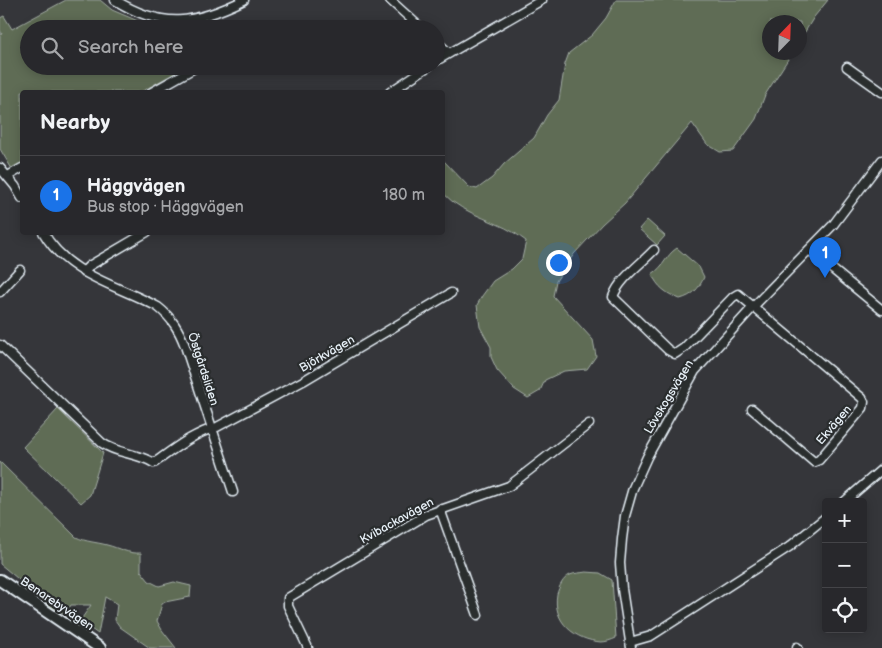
<!DOCTYPE html>
<meta charset="utf-8">
<style>
body{margin:0;font-family:"Balsamiq Sans",sans-serif;background:#303034;color:#f1f3f6}
.controls{position:absolute;right:15px;bottom:15px;display:grid;overflow:hidden;border-radius:5px;box-shadow:0 2px 12px #0003}
.controls button{width:45px;height:45px;display:grid;place-items:center;padding:0;border:0;border-bottom:1px solid #444448;background:#28282c;color:#f1f3f6;font:25px sans-serif}
.compass{position:absolute;left:762px;top:15px;width:45px;height:45px;border-radius:50%;background:#28282c;box-shadow:0 2px 12px #0003;rotate:23deg}
.you{position:absolute;left:558px;top:262px;width:18px;height:18px;margin:-12px;border:4px solid #fff;border-radius:50%;background:#1a73e8;box-shadow:0 0 0 8px #1a73e833}
.badge{display:grid;place-items:center;width:32px;height:32px;border-radius:50%;background:#1a73e8;color:#fff;font-size:16px;font-weight:700}
.pin{position:absolute;translate:-50% -41px;filter:drop-shadow(0 1px 2px #0008)}
.pin::after{content:'';position:absolute;top:26px;width:18px;height:15px;background:inherit;clip-path:polygon(0 0,100% 0,50% 100%)}
.list{margin:0;padding:0;list-style:none}
h2{display:flex;justify-content:space-between;align-items:center;height:65px;margin:0;padding:0 20px;font-size:21px}
h2 small{font-size:16px;font-weight:400;color:#a5a6a9}
.list li{display:grid;grid-template-columns:32px 1fr auto;gap:15px;align-items:center;box-sizing:border-box;height:80px;padding:0 20px;border-top:1px solid #444448}
.list b{display:block;font-size:19px;white-space:nowrap}
.list p{margin:0;font-size:16px;white-space:nowrap;color:#a5a6a9}
.list em{font-size:16px;font-style:normal;color:#a5a6a9}
.icon{flex:none;width:28px;height:28px;fill:none;stroke:currentColor;stroke-width:2;stroke-linecap:round;stroke-linejoin:round}
.map{position:relative;flex:none;width:882px;height:648px;overflow:hidden}
.search{position:absolute;background:#28282c;box-shadow:0 2px 12px #0003;left:20px;top:20px;width:425px;height:55px;display:flex;align-items:center;gap:12px;box-sizing:border-box;padding:0 18px;border-radius:28px;color:#a5a6a9;font-size:19px}
.panel{position:absolute;background:#28282c;box-shadow:0 2px 12px #0003;left:20px;top:90px;width:425px;height:145px;border-radius:5px}
.map>svg:first-child{display:block}
</style>
<div class="map">
<svg width="882" height="648" viewBox="0 0 882 648">
<rect width="100%" height="100%" fill="#35363a"/>
<filter id="ink" filterUnits="userSpaceOnUse"><feTurbulence type="fractalNoise" baseFrequency=".02" numOctaves="2"/><feDisplacementMap in="SourceGraphic" scale="10" xChannelSelector="R" yChannelSelector="G"/><feConvolveMatrix kernelMatrix="1 2 1 2 8 2 1 2 1" color-interpolation-filters="sRGB"/></filter>
<g filter="url(#ink)">
<g fill="#5f6c54" stroke="#a4aea6">
<path d="M66,0H100L112,10L138,21L167,27L187,28L239,18L241,25L239,29H29V66H187L141,92H22V163L12,169L0,149V35L2,34L0,30V18L4,16L12,29Z"/>
<path d="M616,0H828L814,17L800,40V22H770V52L792,53L765,95L756,119L733,151L720,152L707,144L692,123L625,203L602,224L574,254L556,281L553,296L593,340L596,356L587,369L564,371L545,380L540,391L528,398L514,389L497,370L491,357V347L480,327L477,305L482,296L493,281L512,269L522,259L526,241C501,220 465,217 443,193V160L469,187L477,189L492,178L504,164L534,138L547,115L559,100L565,64L569,53L592,35L606,18Z"/>
<path d="M647,220L665,236L657,245L639,229Z"/>
<path d="M677,248L699,267L704,277C699,289 692,296 680,299C667,294 657,287 652,274C665,266 665,256 677,248Z"/>
<path d="M58,409L103,453L90,495L81,503L23,447Z"/>
<path d="M0,462L76,537C86,542 96,542 107,545C119,548 128,554 141,553V571L149,581L159,586L174,582L191,586L190,597L165,602L162,604L157,621L162,630L176,648H150L120,627L115,620L117,604L105,597L98,634L80,621L91,605H71L65,614L52,607L0,564Z"/>
<path d="M586,572L600,573L612,580L616,638C612,640 606,642 601,642C575,640 552,622 557,594C559,587 563,578 570,575C574,573 581,573 586,572Z"/>
</g>
<g fill="none" stroke-linecap="round" stroke-linejoin="round">
<g stroke="#e8f1f8" stroke-width="11">
<g id="minor">
<path d="M115,0C163,30 195,24 244,0"/>
<path d="M390,0L422,29"/>
<path d="M436,41L449,53"/>
<path d="M436,61L542,0"/>
<path d="M847,67L882,92"/>
<path d="M152,92L198,66"/>
<path d="M390,92L429,66"/>
<path d="M0,168L15,186L22,198"/>
<path d="M8,176L22,168"/>
<path d="M43,232C68,276 118,285 158,307C172,318 179,330 185,346L233,492"/>
<path d="M654,250C641,264 619,279 613,297L668,350L675,354L684,348L733,297L738,294L862,398L864,402L863,408L819,460L814,462L752,409"/>
<path d="M809,250L882,310"/>
<path d="M83,272L89,266L147,232"/>
<path d="M0,292L20,270"/>
<path d="M0,345L102,443C117,454 138,453 154,463C174,449 194,433 217,427L303,381L451,293"/>
<path d="M844,502L882,469"/>
<path d="M440,509L478,615"/>
<path d="M630,642L651,636L789,547L826,517"/>
<path d="M797,647L798,648"/>
<path d="M308,648L288,606V598L426,515L509,486L589,424"/>
<path d="M631,648L622,589L620,563L622,539L625,516L633,488L647,457L695,371L754,306L833,225L882,160"/>
</g>
</g>
<g stroke="#e8f1f8" stroke-width="14">
<path id="tertiary" d="M0,580L100,648"/>
</g>
<use href="#minor" stroke="#2a2d2e" stroke-width="8"/>
<use href="#tertiary" stroke="#2a2d2e" stroke-width="10"/>
</g>
</g>
<g text-anchor="middle" dominant-baseline="central" stroke-width="4.5" stroke-linejoin="round" paint-order="stroke">
<g font-size="12" fill="#e8f1f8" stroke="#2a2d2e">
<text transform="translate(327 354) rotate(-30)">Björkvägen</text>
<text transform="translate(203 369) rotate(72)">Östgårdsliden</text>
<text transform="translate(669 397) rotate(-59)">Lövskogsvägen</text>
<text transform="translate(834 425) rotate(-50)">Ekvägen</text>
<text transform="translate(397 521) rotate(-29)">Kvibackavägen</text>
<text transform="translate(57 604) rotate(34)">Benarebyvägen</text>
</g>
</g>
</svg>
<div class="controls">
<button>+</button>
<button>−</button>
<button><svg class="icon" aria-label="locate" viewBox="0 0 24 24"><circle cx="12" cy="12" r="6"/><path d="M12 2v4M12 18v4M2 12h4M18 12h4"/></svg></button>
</div>
<svg class="compass" viewBox="-18 -18 36 36"><path d="M0-13l5 13h-10z" fill="#e53935"/><path d="M0 13l5-13h-10z" fill="#a5a6a9"/></svg>
<div class="you"></div>
<div class="pin badge" style="left:825px;top:278px">1</div>
<div class="search"><svg class="icon" aria-label="search" viewBox="0 0 24 24"><circle cx="10" cy="10" r="6"/><path d="M15 15l6 6"/></svg>Search here</div>
<section class="panel">
<h2>Nearby<small></small></h2>
<ul class="list">
<li><span class="badge">1</span><div><b>Häggvägen</b><p>Bus stop · Häggvägen</p></div><em>180 m</em></li>
</ul>
</section>
</div>
